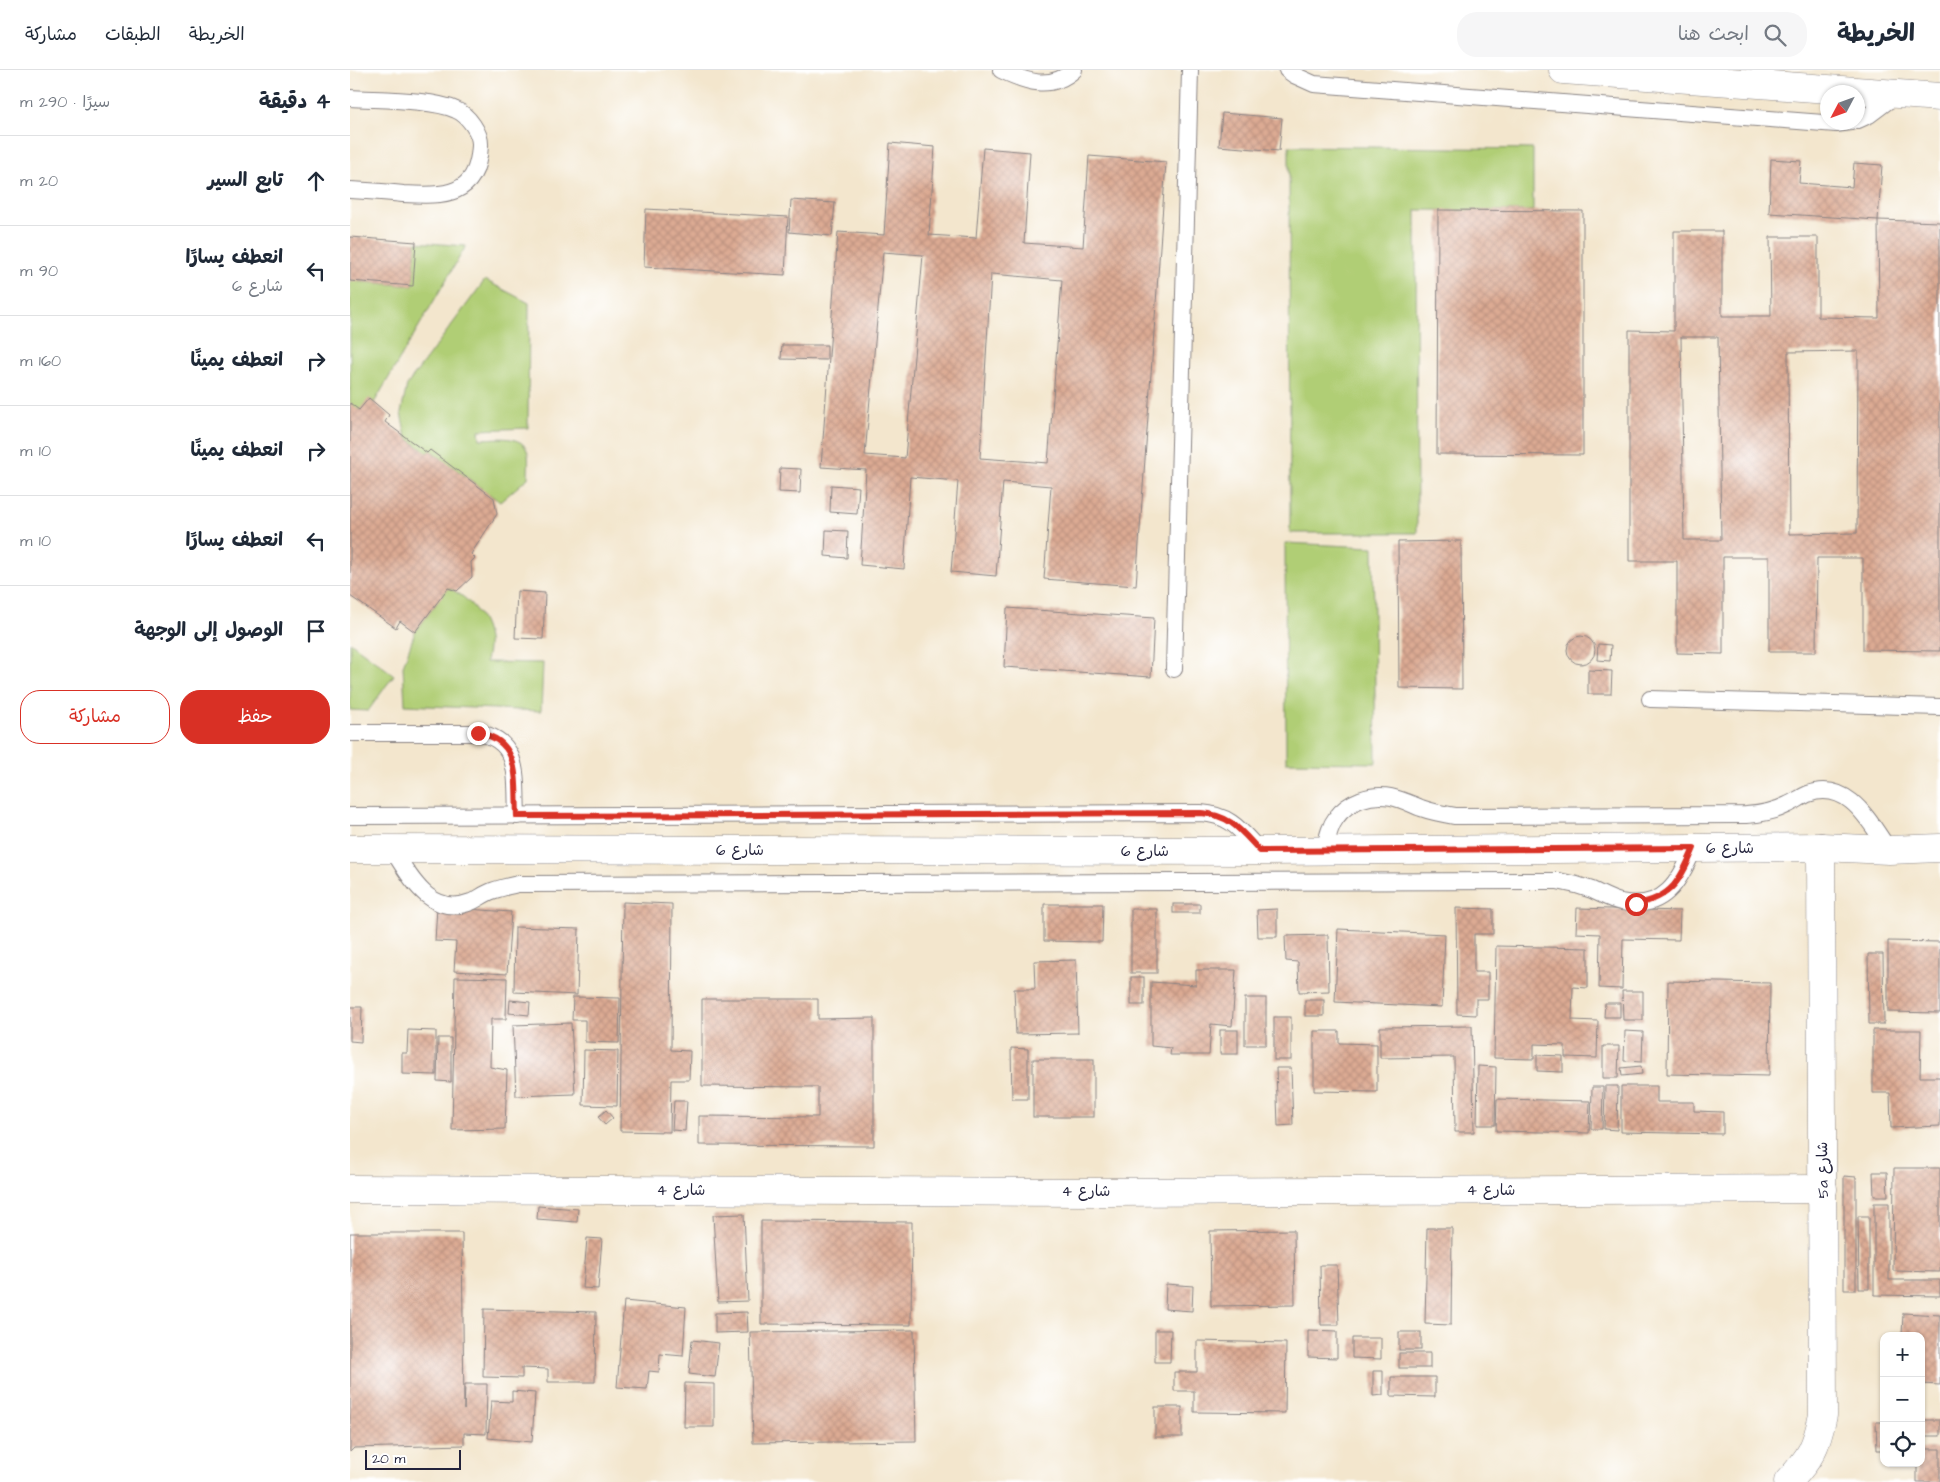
<!DOCTYPE html>
<html lang="ar">
<meta charset="utf-8">
<style>
body{margin:0;font-family:"Architects Daughter","Playpen Sans Arabic",sans-serif;background:#f6f6f7;color:#1f2937;direction:rtl}
.controls{position:absolute;right:15px;bottom:15px;display:grid;overflow:hidden;border-radius:10px;box-shadow:0 1px 4px #0004}
.controls button{width:45px;height:45px;display:grid;place-items:center;padding:0;border:0;border-bottom:1px solid #e0e1e3;background:#fff;color:#1f2937;font:25px sans-serif}
.compass{position:absolute;left:1470px;top:15px;width:45px;height:45px;border-radius:50%;background:#fff;box-shadow:0 1px 4px #0004;rotate:229deg}
.scale{position:absolute;left:15px;bottom:12px;width:96px;box-sizing:border-box;padding-left:5px;border:2px solid #22223b;border-top:0;font-size:14px;line-height:18px;white-space:nowrap;color:#22223b;-webkit-text-stroke:4px #fff;paint-order:stroke}
.stop{position:absolute;width:15px;height:15px;margin:-11px;border:4px solid #d93025;border-radius:50%;background:#fff}
.stop.end{background:#d93025;border-color:#fff;box-shadow:0 1px 5px #0008}
.list{margin:0;padding:0;list-style:none}
h2{display:flex;justify-content:space-between;align-items:center;height:65px;margin:0;padding:0 20px;font-size:21px}
h2 small{font-size:16px;font-weight:400;color:#747a83}
.list li{display:grid;grid-template-columns:32px 1fr auto;gap:15px;align-items:center;box-sizing:border-box;height:90px;padding:0 20px;border-top:1px solid #e0e1e3}
.list b{display:block;font-size:19px;white-space:nowrap}
.list p{margin:0;font-size:16px;white-space:nowrap;color:#747a83}
.list em{font-size:16px;font-style:normal;color:#747a83}
.actions{display:flex;gap:10px;padding:15px 20px}
.actions a{flex:1;padding:11px 0;border:1px solid #d93025;border-radius:20px;text-align:center;font-size:18px;color:#d93025}
.actions .main{background:#d93025;color:#fff}
.icon{flex:none;width:28px;height:28px;fill:none;stroke:currentColor;stroke-width:2;stroke-linecap:round;stroke-linejoin:round}
.map{position:relative;flex:none;width:1590px;height:1412px;overflow:hidden;direction:ltr}
header{display:flex;align-items:center;gap:30px;box-sizing:border-box;height:70px;padding:0 25px;background:#fff;border-bottom:1px solid #e0e1e3}
header strong{font-size:24px}
nav{display:flex;gap:28px;margin-inline-start:auto;font-size:18px}
.search{width:350px;height:45px;background:#f6f6f7;display:flex;align-items:center;gap:12px;box-sizing:border-box;padding:0 18px;border-radius:20px;color:#747a83;font-size:19px}
main{display:flex}
aside{flex:1;background:#fff}
.map>svg:first-child{display:block}
</style>
<header>
<strong>الخريطة</strong>
<div class="search"><svg class="icon" aria-label="search" viewBox="0 0 24 24"><circle cx="10" cy="10" r="6"/><path d="M15 15l6 6"/></svg>ابحث هنا</div>
<nav><a>الخريطة</a><a>الطبقات</a><a>مشاركة</a></nav>
</header>
<main>
<div class="map">
<svg width="1590" height="1412" viewBox="0 0 1590 1412">
<defs>
<pattern id="building-cross-hatch" width="8" height="8" patternUnits="userSpaceOnUse" patternTransform="scale(1.25)"><rect width="8" height="8" fill="#dcaa93"/><path d="M0 0l8 8M0 8l8-8" fill="none" stroke="#bc9280"/></pattern>
</defs>
<rect width="100%" height="100%" fill="#fff"/>
<filter id="ink" filterUnits="userSpaceOnUse"><feTurbulence type="fractalNoise" baseFrequency=".02" numOctaves="2"/><feDisplacementMap in="SourceGraphic" scale="10" xChannelSelector="R" yChannelSelector="G"/><feConvolveMatrix kernelMatrix="1 2 1 2 8 2 1 2 1" color-interpolation-filters="sRGB"/></filter>
<filter id="wash" filterUnits="userSpaceOnUse"><feTurbulence type="fractalNoise" baseFrequency=".0096" numOctaves="4" result="noise"/><feDisplacementMap in="SourceGraphic" scale="20" xChannelSelector="R" yChannelSelector="G"/><feGaussianBlur stdDeviation="1.12" result="paint"/><feColorMatrix in="noise" values="0 0 0 0 0 0 0 0 0 0 0 0 0 0 0 0 0 1.4 0 .05"/><feComposite in="paint" operator="in"/></filter>
<g filter="url(#wash)">
<rect width="100%" height="100%" fill="#f3e6cd"/>
<g fill="#b0ce74" stroke="#697858">
<path d="M939,76L1183,79V141L1066,140L1067,463H940Z"/>
<path d="M66,172L116,176L24,333L9,340L0,333V211L63,216Z"/>
<path d="M135,210L179,233L178,358L129,360L130,369C144,369 175,363 178,384C179,392 178,400 178,408L150,432L80,380L77,383L56,367L51,343L57,315Z"/>
<path d="M935,473L1023,477L1026,693L936,692Z"/>
<path d="M98,518C118,526 135,547 138,569C139,576 137,585 136,592L193,593L191,641L55,635L53,596L65,562Z"/>
<path d="M0,572L44,605L18,641L0,640Z"/>
</g>
<g id="blocks">
<g fill="url(#building-cross-hatch)" fill-rule="evenodd">
<path d="M872,43L932,48L929,81L869,76Z"/>
<path d="M540,73L585,77L579,165L626,168L633,78L680,82L674,173L733,177L739,86L816,92L786,516L694,509L701,416L653,412L646,506L601,502L608,411L560,407L554,499L510,495L516,400L471,397L488,162L534,165ZM533,182L573,185L555,388L515,385ZM641,204L712,210L698,393L630,388Z"/>
<path d="M1421,89L1451,91L1449,113L1502,117L1504,93L1532,95L1528,150L1419,143Z"/>
<path d="M441,130L485,133L482,166L439,162Z"/>
<path d="M296,139L438,147L435,205L294,197Z"/>
<path d="M1088,140L1233,141V385L1087,384Z"/>
<path d="M1528,150L1590,152V581L1513,580V488H1467L1466,582H1419V487H1373V584L1327,583V491H1279V260L1324,261V161H1372V246H1421L1420,167H1468V247L1529,248ZM1331,267H1368L1371,470H1334ZM1508,281L1507,463L1439,464L1438,282Z"/>
<path d="M0,167L66,172L63,216L0,211Z"/>
<path d="M432,275H477V290L431,289Z"/>
<path d="M19,328L39,345L35,352L77,383L80,380L144,428L147,444L121,484L125,488L121,492L122,507L107,521L98,518L65,562L50,551L46,558L0,526V333L9,340Z"/>
<path d="M430,398L451,399L450,423L429,422Z"/>
<path d="M481,415L509,417L507,444L480,442Z"/>
<path d="M476,460L498,461L497,488L475,486Z"/>
<path d="M1111,471L1112,619L1049,618L1048,472Z"/>
<path d="M167,521L195,523L193,569L165,568Z"/>
<path d="M657,538L804,548L801,607L654,597Z"/>
<circle cx="1231" cy="580" r="14"/>
<path d="M1248,574L1261,575L1260,591L1247,590Z"/>
<path d="M1238,600L1262,601L1261,624H1238Z"/>
<path d="M273,832L322,834L321,980L340,981L339,1010H321L320,1062L270,1061Z"/>
<path d="M694,834H753L752,872L694,871Z"/>
<rect x="823" y="834" width="27" height="9"/>
<path d="M87,837L161,842L157,904L104,901L106,872L85,871Z"/>
<path d="M1106,838L1143,839V864H1124V902H1138V929H1126V945L1107,944Z"/>
<path d="M1227,838L1330,841L1329,870L1273,869L1272,919L1249,918L1250,864L1226,863Z"/>
<rect x="781" y="839" width="26" height="64"/>
<path d="M927,839V867H908L907,840Z"/>
<path d="M165,857L229,859L227,925L164,922Z"/>
<path d="M988,859L1095,864L1092,937L985,932Z"/>
<path d="M978,865L979,921L949,922L948,892L936,891L935,866Z"/>
<path d="M1538,871L1590,872V943L1538,942Z"/>
<path d="M1146,876L1238,878V918L1223,917L1222,950L1248,951L1247,988L1215,987V975L1184,974V989L1144,988Z"/>
<path d="M1518,884H1533L1534,954H1519Z"/>
<path d="M726,890L728,963L666,964L664,919H685L684,891Z"/>
<path d="M846,900H886L882,956L861,954L859,985H820L821,978L801,976V912L846,915Z"/>
<path d="M105,907L157,908L156,949H141L140,997L157,1000L155,1059L102,1060Z"/>
<rect x="781" y="907" width="13" height="28"/>
<path d="M1318,911L1420,913L1419,1006L1317,1004Z"/>
<path d="M1272,921H1293V950H1273Z"/>
<path d="M223,927L270,928L269,973L235,972V950H222Z"/>
<rect x="895" y="928" width="21" height="47"/>
<path d="M352,929H468V949L524,948V1076L349,1075V1046L468,1047V1017L352,1016Z"/>
<path d="M160,930L180,932L179,945L159,943Z"/>
<rect x="955" y="930" width="19" height="16"/>
<path d="M1255,933H1270V947H1254Z"/>
<path d="M0,937H12L11,972L0,971Z"/>
<rect x="924" y="947" width="17" height="43"/>
<path d="M221,953L225,1024L166,1026L163,955Z"/>
<path d="M1122,956L1124,1062H1105L1104,987L1030,988V957Z"/>
<path d="M58,960L86,961V1005L52,1004V983H57Z"/>
<rect x="870" y="960" width="18" height="24"/>
<path d="M1523,960H1571L1570,1007H1590V1056L1541,1058L1540,1023H1523Z"/>
<path d="M964,961H989V973L1027,974V1022L964,1021Z"/>
<path d="M1275,961L1293,962L1292,992L1274,991Z"/>
<path d="M88,968H101V1012L87,1011Z"/>
<path d="M1253,976H1269L1268,1008H1253Z"/>
<path d="M661,978L678,979V1029H662Z"/>
<path d="M234,980L268,981L267,1036L233,1035Z"/>
<path d="M1187,985L1213,986V1002L1187,1001Z"/>
<rect x="683" y="989" width="61" height="58"/>
<path d="M1128,996L1146,997L1145,1055H1127Z"/>
<path d="M1291,996L1292,1004L1272,1006L1271,998Z"/>
<path d="M926,998H941L943,1055L928,1056Z"/>
<path d="M1255,1016H1268L1267,1060L1254,1059Z"/>
<path d="M1271,1016H1307V1032H1344V1041L1373,1042V1064L1271,1062Z"/>
<path d="M1242,1017H1253L1252,1059H1241Z"/>
<path d="M1147,1029L1240,1031L1239,1063L1146,1061Z"/>
<path d="M324,1031H337L335,1061L322,1060Z"/>
<path d="M256,1040L263,1048L255,1055L248,1047Z"/>
<path d="M1544,1098H1590V1202L1543,1201Z"/>
<path d="M1523,1102H1537L1538,1126H1524Z"/>
<path d="M1494,1106L1506,1107V1220H1494Z"/>
<path d="M1524,1133H1539V1210H1590V1226L1524,1225Z"/>
<path d="M188,1136L228,1139L227,1152L187,1149Z"/>
<path d="M394,1144L398,1231L368,1232L363,1145Z"/>
<path d="M1508,1146H1519V1219H1509Z"/>
<path d="M411,1151L562,1152L561,1255L411,1254Z"/>
<path d="M1077,1158H1102L1101,1255L1075,1254Z"/>
<path d="M944,1160L945,1235L861,1236L860,1161Z"/>
<path d="M0,1163H112L114,1340L115,1314H137L136,1364L114,1363V1375L4,1378L0,1382Z"/>
<path d="M237,1168L252,1169L248,1219L233,1218Z"/>
<path d="M970,1195H987L989,1255H971Z"/>
<path d="M816,1214L843,1216L842,1241L815,1239Z"/>
<path d="M274,1231L336,1237L333,1286L310,1284L309,1302L299,1301L297,1319L267,1317Z"/>
<path d="M134,1239L246,1242L245,1312H198V1299L172,1298V1308L133,1307Z"/>
<path d="M397,1242L398,1262L365,1263V1243Z"/>
<path d="M1553,1243L1590,1245V1315L1571,1314V1266H1552Z"/>
<path d="M564,1260L566,1371L403,1373L400,1262Z"/>
<path d="M805,1260H821L820,1292H805Z"/>
<path d="M958,1260L987,1261V1288L958,1287Z"/>
<rect x="1049" y="1262" width="22" height="18"/>
<path d="M1002,1268H1031V1289L1002,1288Z"/>
<path d="M342,1270L369,1273L365,1307L339,1304Z"/>
<path d="M847,1271L936,1273L935,1343L844,1342V1321H824V1302H847Z"/>
<rect x="1049" y="1283" width="31" height="15"/>
<path d="M1023,1301H1033V1325L1023,1326Z"/>
<path d="M1041,1307H1085V1327L1041,1326Z"/>
<path d="M335,1313L364,1314V1357H334Z"/>
<path d="M162,1321L185,1323L182,1372L138,1368L141,1331L162,1332Z"/>
<rect x="805" y="1337" width="27" height="30"/>
<rect x="1571" y="1350" width="19" height="16"/>
<path d="M1526,1352H1534V1380H1527Z"/>
<path d="M1571,1379H1590V1412H1567V1393H1571Z"/>
</g>
</g>
</g>
<g filter="url(#ink)">
<use href="#blocks" fill-opacity="0" stroke="#8a8484" stroke-width="1"/>
<g fill="none" stroke-linecap="round" stroke-linejoin="round">
<g stroke="#8a8484" stroke-width="18">
<g id="lane">
<path d="M651,0C676,12 700,21 724,0"/>
<path d="M937,0L944,5L964,14L1486,54L1501,52"/>
<path d="M0,28C28,30 82,29 106,40C118,45 131,63 130,76C127,127 95,126 53,124C36,122 18,121 0,120"/>
<path d="M1508,50L1519,45L1547,24"/>
<path d="M824,599L840,0"/>
<path d="M1300,629L1590,637"/>
<path d="M0,663H128C172,670 165,710 167,746"/>
<path d="M0,746L851,743C881,745 891,761 910,781"/>
<path d="M42,779C60,806 80,848 121,832C128,829 134,824 142,821C150,818 159,816 168,814L1208,811C1220,813 1231,816 1242,820C1251,824 1261,830 1271,832C1314,841 1330,811 1344,778"/>
<path d="M974,781C977,770 979,757 986,748C998,731 1021,723 1041,727C1051,729 1061,734 1071,738C1082,742 1093,744 1105,746L1396,745C1411,744 1424,742 1437,735C1444,732 1451,727 1458,724C1499,709 1520,753 1539,780"/>
</g>
</g>
<g stroke="#8a8484" stroke-width="29">
<g id="street">
<path d="M1213,0L1590,27"/>
<path d="M0,779L910,781L1344,778L1471,777L1539,780L1590,778"/>
<path d="M0,1119L754,1122L1473,1119"/>
<path d="M1438,1412C1461,1387 1466,1378 1473,1345L1471,777"/>
</g>
</g>
<use href="#lane" stroke="#fff" stroke-width="16"/>
<use href="#street" stroke="#fff" stroke-width="28"/>
</g>
</g>
<g fill="none" stroke-linecap="round" stroke-linejoin="round" filter="url(#ink)">
<path stroke="#d93025" stroke-width="6" d="M128,663C172,670 165,711 167,746L851,743C881,745 891,761 910,781L1344,778C1331,809 1322,828 1286,834"/>
</g>
<g text-anchor="middle" dominant-baseline="central" stroke-width="4" stroke-linejoin="round" paint-order="stroke">
<g font-size="15" fill="#22223b" stroke="#fff">
<text x="1380" y="778">شارع 6</text>
<text x="390" y="780">شارع 6</text>
<text x="795" y="781">شارع 6</text>
<text transform="translate(1473 1100) rotate(-91)">5a شارع</text>
<text x="331" y="1120">شارع 4</text>
<text x="1141" y="1120">شارع 4</text>
<text x="736" y="1121">شارع 4</text>
</g>
</g>
</svg>
<div class="controls">
<button>+</button>
<button>−</button>
<button><svg class="icon" aria-label="locate" viewBox="0 0 24 24"><circle cx="12" cy="12" r="6"/><path d="M12 2v4M12 18v4M2 12h4M18 12h4"/></svg></button>
</div>
<svg class="compass" viewBox="-18 -18 36 36"><path d="M0-13l5 13h-10z" fill="#e53935"/><path d="M0 13l5-13h-10z" fill="#747a83"/></svg>
<div class="scale">20 m</div>
<div class="stop" style="left:1286px;top:834px"></div>
<div class="stop end" style="left:128px;top:663px"></div>
</div>
<aside>
<h2>4 دقيقة<small>سيرًا · 290 m</small></h2>
<ul class="list">
<li><svg class="icon" aria-label="ahead" viewBox="0 0 24 24"><path d="M12 20V5M6 11l6-6 6 6"/></svg><div><b>تابع السير</b></div><em>20 m</em></li>
<li><svg class="icon" aria-label="left" viewBox="0 0 24 24"><path d="M17 20v-9H6M10 6l-5 5 5 5"/></svg><div><b>انعطف يسارًا</b><p>شارع 6</p></div><em>90 m</em></li>
<li><svg class="icon" aria-label="right" viewBox="0 0 24 24"><path d="M7 20v-9h11M14 6l5 5-5 5"/></svg><div><b>انعطف يمينًا</b></div><em>160 m</em></li>
<li><svg class="icon" aria-label="right" viewBox="0 0 24 24"><path d="M7 20v-9h11M14 6l5 5-5 5"/></svg><div><b>انعطف يمينًا</b></div><em>10 m</em></li>
<li><svg class="icon" aria-label="left" viewBox="0 0 24 24"><path d="M17 20v-9H6M10 6l-5 5 5 5"/></svg><div><b>انعطف يسارًا</b></div><em>10 m</em></li>
<li><svg class="icon" aria-label="arrive" viewBox="0 0 24 24"><path d="M6 21V4h12l-3 4 3 4H6"/></svg><div><b>الوصول إلى الوجهة</b></div></li>
</ul>
<div class="actions"><a class="main">حفظ</a><a>مشاركة</a></div>
</aside>
</main>
